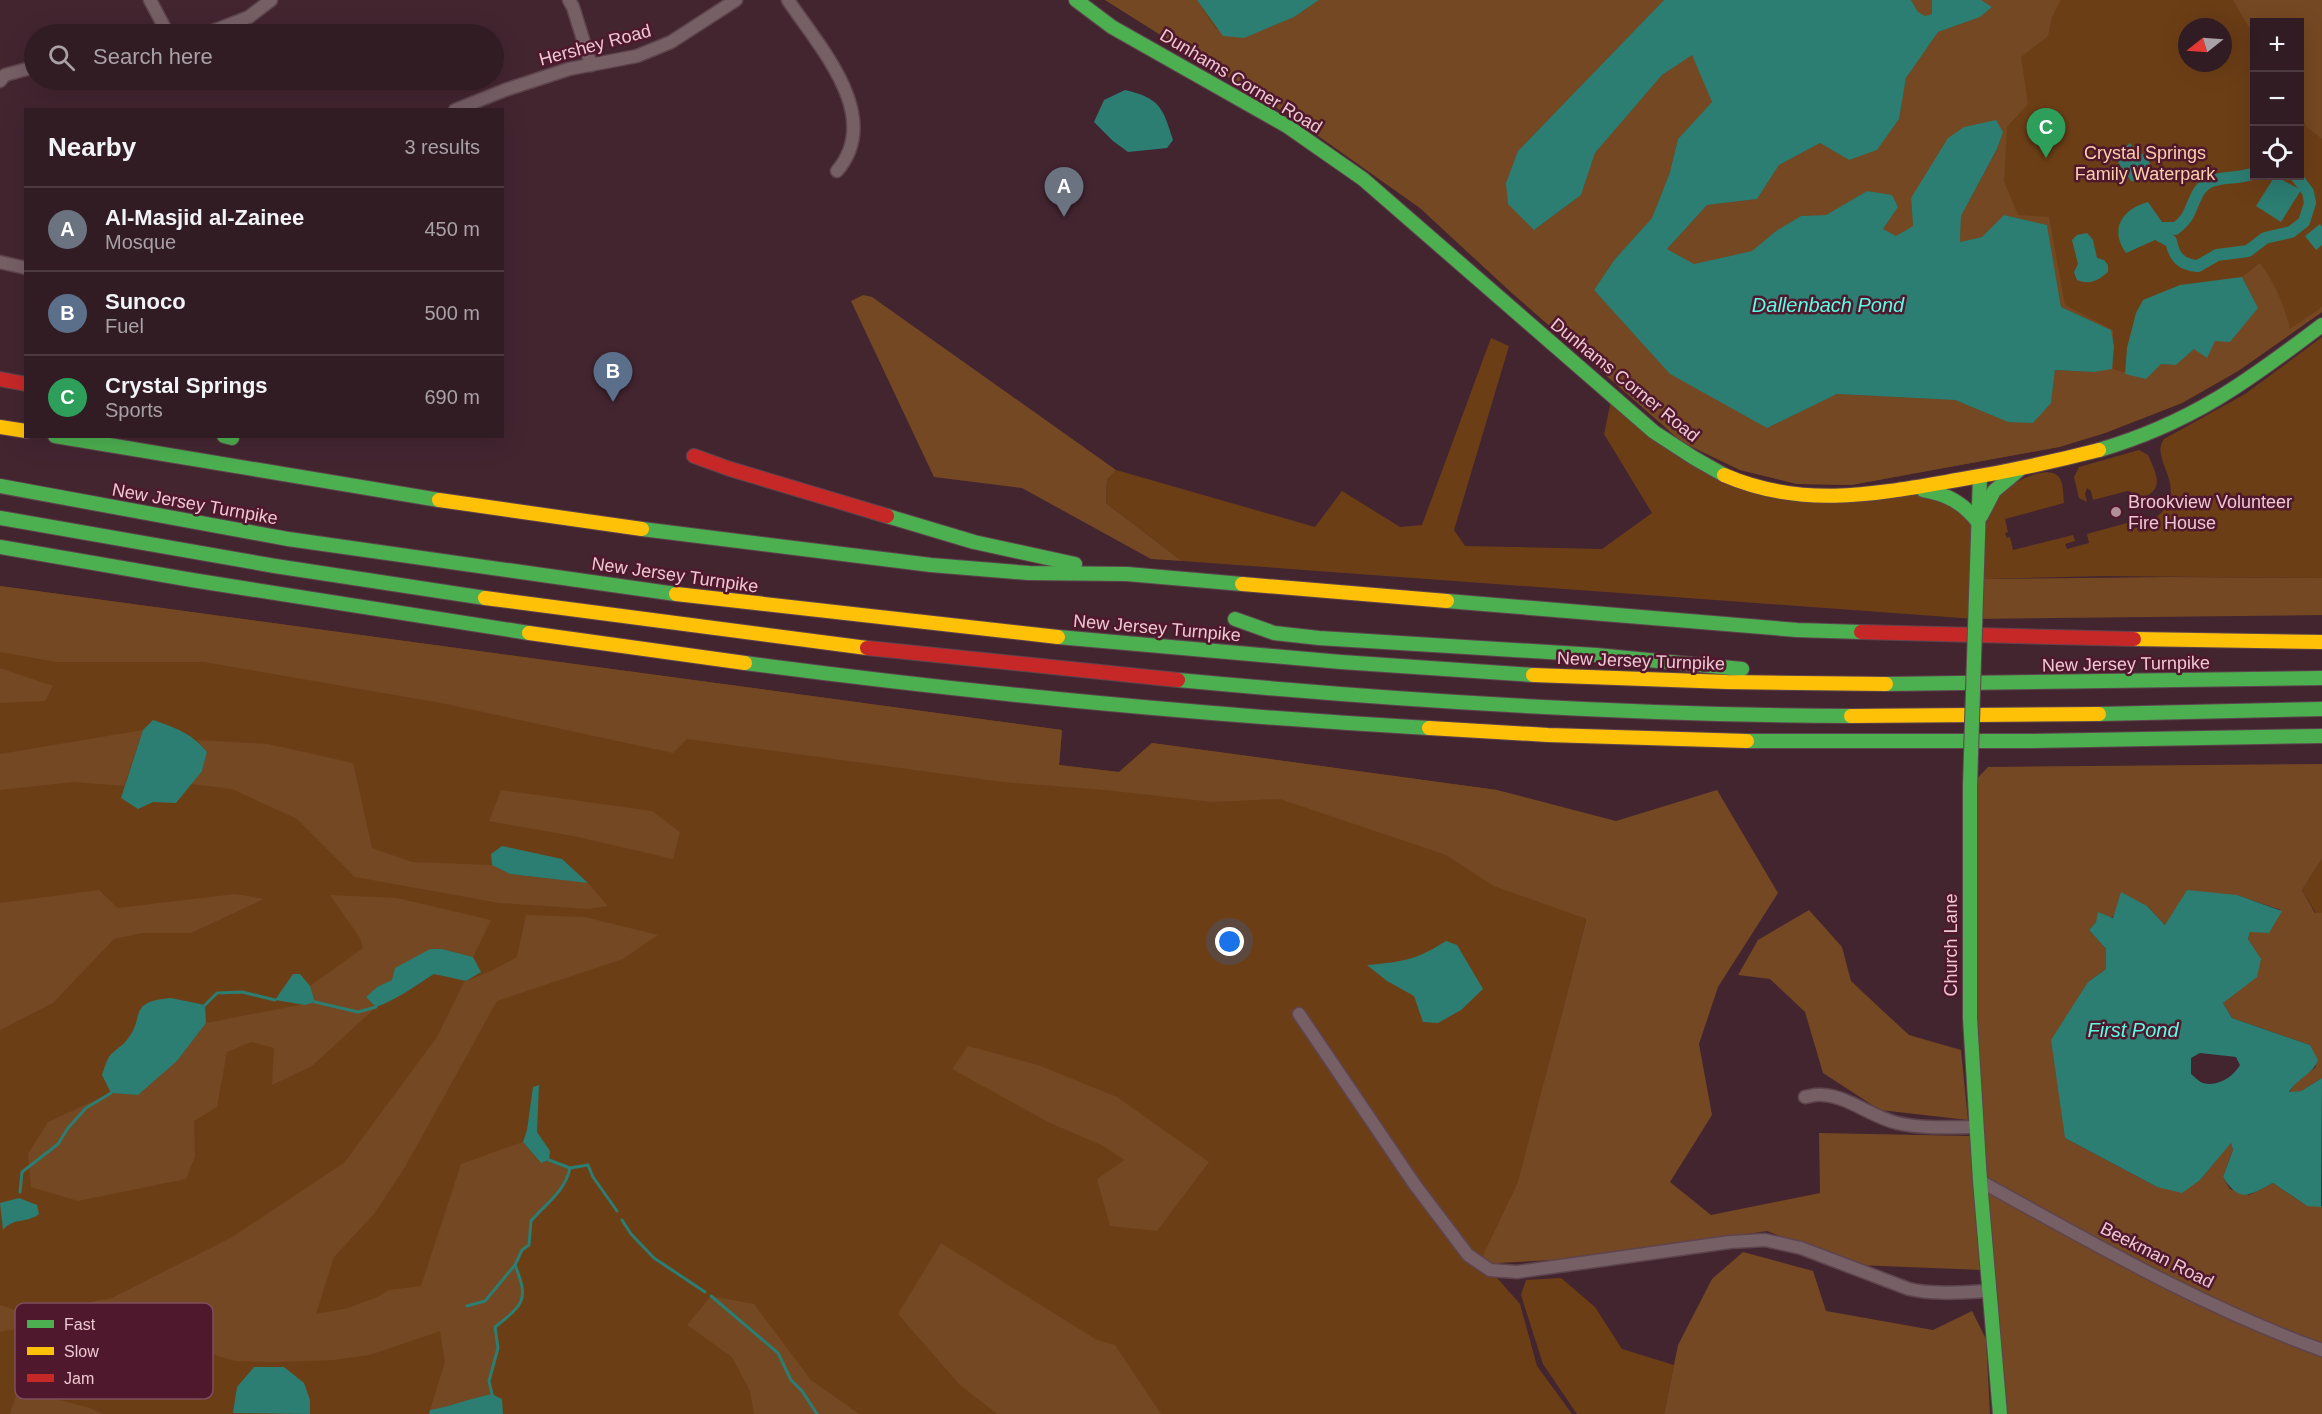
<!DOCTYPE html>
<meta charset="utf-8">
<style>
body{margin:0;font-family:Helvetica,sans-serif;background:#3a252c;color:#f1f3f6}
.controls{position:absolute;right:18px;top:18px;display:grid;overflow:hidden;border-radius:0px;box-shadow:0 6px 24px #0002}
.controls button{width:54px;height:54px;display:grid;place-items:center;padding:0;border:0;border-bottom:2px solid #4d3a41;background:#321c24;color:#f1f3f6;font:30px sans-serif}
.compass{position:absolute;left:2178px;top:18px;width:54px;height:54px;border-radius:50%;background:#321c24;box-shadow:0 6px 24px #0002;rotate:253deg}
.you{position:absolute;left:1230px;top:942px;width:21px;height:21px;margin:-15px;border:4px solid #fff;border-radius:50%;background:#1a73e8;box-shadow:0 0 0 9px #1a73e833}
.badge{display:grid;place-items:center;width:39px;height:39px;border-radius:50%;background:#2563eb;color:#fff;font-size:20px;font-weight:700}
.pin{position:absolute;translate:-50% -50px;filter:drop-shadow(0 2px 3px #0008)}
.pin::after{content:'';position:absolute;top:32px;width:21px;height:18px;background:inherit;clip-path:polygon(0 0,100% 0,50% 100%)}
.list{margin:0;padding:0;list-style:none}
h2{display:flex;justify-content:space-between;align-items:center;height:78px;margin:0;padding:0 24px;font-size:26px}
h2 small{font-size:20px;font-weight:400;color:#a8a1a6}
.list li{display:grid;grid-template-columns:39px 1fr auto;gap:18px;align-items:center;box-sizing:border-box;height:84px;padding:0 24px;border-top:2px solid #4d3a41}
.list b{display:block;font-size:22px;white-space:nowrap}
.list p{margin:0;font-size:20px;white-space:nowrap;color:#a8a1a6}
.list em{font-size:20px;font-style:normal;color:#a8a1a6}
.icon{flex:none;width:33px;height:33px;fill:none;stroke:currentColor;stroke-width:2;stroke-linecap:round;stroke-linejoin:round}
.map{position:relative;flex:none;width:2322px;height:1414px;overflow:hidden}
.search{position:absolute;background:#321c24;box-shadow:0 6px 24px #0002;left:24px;top:24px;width:480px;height:66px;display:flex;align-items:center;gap:15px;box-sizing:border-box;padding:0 21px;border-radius:33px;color:#a8a1a6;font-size:22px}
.panel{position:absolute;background:#321c24;box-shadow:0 6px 24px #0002;left:24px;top:108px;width:480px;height:330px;border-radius:0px}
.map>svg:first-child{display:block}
</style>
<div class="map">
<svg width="2322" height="1414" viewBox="0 0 2322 1414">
<rect width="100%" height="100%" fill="#432530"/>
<g fill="#6c3e16" fill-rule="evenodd">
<path d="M1105,0H2322V312L2238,371L2182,403L2105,433L2059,447L1851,485L1797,484L1740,470L1682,442L1512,293L1420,208L1293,118ZM2254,22H2300V176H2254ZM2187,27H2223V63H2187Z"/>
<path d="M2322,337V578L2105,576L1984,579C1985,555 1982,527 1991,504C1997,490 2044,462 2058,476C2064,482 2063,495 2064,503L2005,519L2008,532L2005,533L2007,538L2010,537L2013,550L2073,535L2075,541L2065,544L2067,549L2089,543L2087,534L2127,523L2129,530C2139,528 2153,521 2161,513C2188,485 2149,459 2164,439L2245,394Z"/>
<path d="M1491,338L1509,346L1454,530L1465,546L1602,549L1652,513L1604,434L1612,396L1654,432L1767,490L1907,488L1961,510L1966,520L1978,522L1975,619L1182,561L1106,503L1107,480L1116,470L1315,527L1342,491L1400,527L1422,525Z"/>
<path d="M2139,450L2148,455C2160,481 2164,492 2133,501L2130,491H2127L2093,500L2091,491L2087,488L2085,494L2087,502L2079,498L2074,477L2079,467Z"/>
<path d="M0,586L1062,730L1059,765L1119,772L1152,743L1497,790L1586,921L1519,1182L1480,1264L1490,1270L1520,1304L1537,1366L1572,1414H0Z"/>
<path d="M2322,859V913H2316L2302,890Z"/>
<path d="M1561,1278L1595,1307L1622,1349L1674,1365L1664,1414H1577L1543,1364L1521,1295L1526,1280Z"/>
</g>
<g fill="#744822">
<path d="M1105,0H1197L1216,29L1294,17L1319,0H1664L1518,151L1534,230L1581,195L1595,153L1662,75L1692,54L1712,102L1678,139L1670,172L1652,218L1615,259L1594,290L1612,309L1767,428L1837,394L1955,400L2008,422L2051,403L2055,370L2094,372L2111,330L2061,307L2047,225L2004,215L1982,237L1960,242L1961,216L1997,150L2003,132L1911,198L1913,226L1896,236L1883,229L1898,207L1892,196L1867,191L1826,215L1801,216L1776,231L1753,251L1694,264L1667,249L1707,205L1757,199L1779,165L1820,143L1849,160L1899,119L1906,78L1938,32L1980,17L1992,7L1981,0H2061L2052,17L2048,36L2021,57L2028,104L2007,127L2004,181L2018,215L2049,217L2065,305L2113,330V369L2146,379L2161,364L2176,365L2194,349L2215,341L2258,308L2242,277L2260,263C2275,284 2284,304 2290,329L2322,307V312L2238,371L2182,403L2105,433L2059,447L1851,485L1797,484L1740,470L1682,442L1512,293L1420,208L1293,118Z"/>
<path d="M1911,0H1932V15L1925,17L1918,12Z"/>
<path d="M2233,0H2322V139L2307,127L2300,114V22H2254V36Z"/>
<path d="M863,295L872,297L1116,470L1107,480L1106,503L1182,561L1151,559L1022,488L934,477L851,301Z"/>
<path d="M2172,577L2322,578V615L1975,619L1977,579Z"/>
<path d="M0,586L1062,730L1059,765L1119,772L1152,743L1497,790L1616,821L1717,790L1778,893L1718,987L1699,1044L1712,1115L1670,1182L1711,1215L1820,1193L1819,1133L1970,1136L1982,1270L1857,1265L1767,1231L1591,1258L1479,1264L1518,1182L1586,921L1584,918L1494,886L1446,855L1280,799L1213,802L1105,790L1003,782L687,739L673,753L441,703L204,662H56L0,652Z"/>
<path d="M0,668L53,686L45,701L0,703Z"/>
<path d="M143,730L124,786L73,782L0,790V754Z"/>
<path d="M197,740L268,744L353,763L372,848L412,862L492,865L510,874L588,883L608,906L588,909L499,903L355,877L297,819L232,789L191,784L202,771L207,752Z"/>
<path d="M2322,764V859L2302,890L2315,913H2322V1078L2301,1091L2289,1093L2295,1083L2316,1067L2310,1045L2232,1018L2223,1003L2260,959L2248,939L2250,932L2281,910L2236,895L2165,925L2147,906L2096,922L2089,930L2106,949V969L2088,982L2065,1138L2157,1187L2200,1180L2231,1142L2233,1150L2223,1177L2230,1189L2249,1195L2273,1183L2307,1206H2322V1414H2000L1980,1181L1970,786L1988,767Z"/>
<path d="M501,790L652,811L680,832L673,859L578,837L489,821Z"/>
<path d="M99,890L118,908L235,894L264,899L191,933H142L114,939L53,1003L0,1030V903Z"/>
<path d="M330,895L397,898L491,920L473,957L442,949L392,980L377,987L366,997L376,1007L312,1066L272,1085L274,1048L251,1042L227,1052L217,1107L194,1121L195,1157L186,1179L78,1201L31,1187L28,1154L48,1122L111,1093L138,1095L177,1061L206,1023L315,1002L310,986L363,948L360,938Z"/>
<path d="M1809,910L1842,947L1851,981L1883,1011L1909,1035L1961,1050L1968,1120L1880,1110L1823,1073L1805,1012L1770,979L1738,975L1758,940Z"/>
<path d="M526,915L585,917L658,935L623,959L497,1001L405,1167L374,1214L334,1257L316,1314L348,1308L377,1297L389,1290L421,1286L461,1164L523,1142L540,1163L549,1160L570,1168C565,1192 545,1204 531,1221L529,1245L521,1250L515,1264C529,1300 524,1304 495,1327L498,1348L489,1381L492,1394C471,1398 452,1406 430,1410L445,1362L440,1331L370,1355L333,1360L276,1362L235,1361L145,1334L83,1320L57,1321L0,1332V1305L27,1314L112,1298L232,1237L344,1163L437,1037L464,982L493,970L517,957Z"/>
<path d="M968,1046L1038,1065L1117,1097L1209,1162L1157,1231L1110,1226L1097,1179L1125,1160L1101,1145L1048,1122L952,1069Z"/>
<path d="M941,1243L1097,1340L1115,1345L1161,1414H997L959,1384L898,1314Z"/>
<path d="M1743,1252L1813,1271L1826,1311L1933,1330L1972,1311L1986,1339L1990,1414H1664L1678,1345L1712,1279Z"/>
<path d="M711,1296L754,1304L811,1380L859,1414H754L750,1391L732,1357L687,1325Z"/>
<path d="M18,1389L90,1408L103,1414H10Z"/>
</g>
<g fill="#2c7d72" fill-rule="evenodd">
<path d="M1197,0H1319L1294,17L1244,38L1223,36Z"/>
<path d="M1664,0H1911L1918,12L1925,16L1932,14V0H1981L1992,7L1980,17L1938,32L1906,78L1899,119L1877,150L1849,160L1820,143L1779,165L1757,199L1707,205L1667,249L1694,264L1752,251L1776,231L1801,216L1826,215L1867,191L1892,195L1898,207L1883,229L1896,236L1913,226L1911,198L1948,138L1964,127L1996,120L2003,132L1997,149L1961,216L1960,242L1982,237L2004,215L2047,225L2061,307L2111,330L2114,346L2112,369L2094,372L2055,370L2051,403L2033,423L2008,422L1955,400L1837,394L1767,428L1670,374L1594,290L1615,259L1652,218L1670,172L1678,139L1712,102L1692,55L1662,75L1595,153L1581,195L1534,230L1508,204L1506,183L1518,151Z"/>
<path d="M1125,90C1160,98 1163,108 1173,140L1167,148L1128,152L1113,141L1094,122L1104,100Z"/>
<path d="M2130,143L2137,153L2146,154L2150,164L2140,182L2131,181L2118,162L2121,151Z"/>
<path d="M2275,176L2301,190L2281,222L2256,206Z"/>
<path d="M2148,202L2162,222H2176L2170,248L2155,240L2126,253C2109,229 2122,209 2148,202Z"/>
<path d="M2320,224L2322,227V245L2316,250L2305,236Z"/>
<path d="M2087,233L2093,240L2097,258L2104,260L2108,265V272C2097,281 2091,285 2077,280L2074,272L2078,264L2072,240L2077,235Z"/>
<path d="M2242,277L2258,308L2230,342L2215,341L2207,358L2194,349L2176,365L2161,364L2146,379L2125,374L2127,348L2136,313L2143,300L2180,285Z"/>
<path d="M153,720C174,727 193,734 207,752L202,771L176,803L153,802L138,809L121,798L143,730Z"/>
<path d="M502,846L562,859L588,883L510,874L492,865L491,854Z"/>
<path d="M2187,890L2237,895L2282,911L2269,933L2250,932L2248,939L2261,959L2257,977L2223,1003L2232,1018L2310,1045L2318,1060C2314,1073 2297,1079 2289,1092L2301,1091L2322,1078L2321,1207L2307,1206L2273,1183C2249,1195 2240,1204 2223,1177L2233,1150L2231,1143L2200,1180L2182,1193L2157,1187L2065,1138L2051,1040L2088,982L2106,969V949L2089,930L2096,922L2098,912L2113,918L2121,892L2147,906L2165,925ZM2200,1053L2236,1057L2240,1065C2233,1077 2218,1087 2203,1083C2199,1082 2195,1077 2191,1074V1058Z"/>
<path d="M1446,941L1457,945L1483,989L1461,1010L1438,1023L1423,1022L1414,996L1387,981L1367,965C1401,962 1417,960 1446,941Z"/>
<path d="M430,949H442L473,957L481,972L466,981L434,974C416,985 395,1001 376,1007L366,997L377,987L392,980L395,968Z"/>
<path d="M293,974H300L310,986L315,1002L305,1005L275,1000Z"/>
<path d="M171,998L205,1005L206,1023L177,1061L138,1095L111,1093L102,1075C104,1069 106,1062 109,1057C113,1051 121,1047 126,1041C147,1017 125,1002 171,998Z"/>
<path d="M539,1085L537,1132L550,1151L549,1160L541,1163L523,1142L527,1130L533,1087Z"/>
<path d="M19,1198L37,1205L39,1214C26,1224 14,1217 3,1230L0,1203Z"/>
<path d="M254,1367H284L304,1383L310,1400V1414L233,1413L237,1387Z"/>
<path d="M492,1394L502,1399L503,1414H429L430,1410C452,1406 471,1398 492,1394Z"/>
</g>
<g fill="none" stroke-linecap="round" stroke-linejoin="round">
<g stroke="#2c7d72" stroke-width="3">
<path d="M315,1002L358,1012L376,1007"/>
<path d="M205,1005L217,993L242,992L275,1000"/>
<path d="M570,1168L588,1165L593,1177L617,1211"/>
<path d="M20,1192L22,1172L58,1144L68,1128L86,1108L111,1093"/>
<path d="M622,1220L631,1234L654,1258L705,1292"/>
<path d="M711,1296L778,1353L791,1380L802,1391L817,1414"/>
<path d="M467,1306L485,1301L515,1265"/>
<path d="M492,1394L489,1381L498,1348L495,1327C524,1304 529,1300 515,1265L522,1250L529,1245L531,1221C545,1204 565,1192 570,1168L549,1160"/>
</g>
<g stroke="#2c7d72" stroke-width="12">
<path d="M2175,229C2180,225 2185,221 2188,215C2195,202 2196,187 2212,181C2226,176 2241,179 2254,173"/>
<path d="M2171,241C2174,257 2181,265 2198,266L2217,255L2248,251L2265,238L2291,232L2304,222L2310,203L2308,192L2296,176"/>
</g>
<g stroke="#5e444d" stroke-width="15">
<g id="street">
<path d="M150,0L168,34"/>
<path d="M569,0L573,7L591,65"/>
<path d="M788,0C819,47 884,116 837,171"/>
<path d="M205,34L249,17L271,0"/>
<path d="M0,81L5,75L34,67"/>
<path d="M455,110L505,90L569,69L637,56L671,42L736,0"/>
<path d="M0,262L26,268"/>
<path d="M1299,1014L1415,1185L1468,1255L1490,1270L1517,1272L1730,1242L1765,1240L1801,1248L1909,1289C1936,1295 1962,1292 1989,1291"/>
<path d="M1805,1097C1811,1096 1817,1094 1823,1095C1847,1096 1872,1117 1897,1123C1923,1129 1950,1127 1976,1127"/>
<path d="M1980,1181C2091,1242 2202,1307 2322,1350"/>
</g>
</g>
<g stroke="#5e444d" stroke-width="16">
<g id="fast">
<path d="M1076,0L1112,27L1287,126L1363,179L1654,432L1694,458L1724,475"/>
<path d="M55,436L439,500"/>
<path d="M224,436L232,438"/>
<path d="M2099,450C2191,423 2247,382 2322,325"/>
<path d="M0,486L288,539L676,594"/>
<path d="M1923,490C1947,494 1963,503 1978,522"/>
<path d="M887,516L974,542L1075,564"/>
<path d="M1981,516L1994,491L2019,470"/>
<path d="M0,518L275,566L485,598"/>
<path d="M642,529L931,565L1029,573L1127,574L1242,584"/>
<path d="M0,547L192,580L529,633"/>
<path d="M1976,596L1980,476"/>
<path d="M1447,601L1797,630L1861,632"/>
<path d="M1235,619L1274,633L1319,638L1596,655L1742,669"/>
<path d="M1058,637L1341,662L1533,675"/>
<path d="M745,663C972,693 1201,715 1429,728"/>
<path d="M1178,680C1402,701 1627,715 1851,716"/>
<path d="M1886,684L2322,678"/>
<path d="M2099,714L2322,709"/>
<path d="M1747,741H2032L2322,736"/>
<path d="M1970,786V1018L1980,1181L2000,1414"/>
</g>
</g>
<g stroke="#5e444d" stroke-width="16">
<g id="slow">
<path d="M0,427L26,431"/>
<path d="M1724,475C1802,509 1876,494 1957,480C2005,472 2052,462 2099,450"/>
<path d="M439,500L642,529"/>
<path d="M1242,584L1447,601"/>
<path d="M676,594L1058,637"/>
<path d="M485,598L867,648"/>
<path d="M529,633L745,663"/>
<path d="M2134,639L2322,642"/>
<path d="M1533,675L1727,682L1886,684"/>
<path d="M1851,716L2099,714"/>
<path d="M1429,728L1548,735L1747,741"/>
</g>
</g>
<g stroke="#5e444d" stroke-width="16">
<g id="jam">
<path d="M0,379L26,384"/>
<path d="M694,456L730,469L887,516"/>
<path d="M1861,632L2134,639"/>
<path d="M867,648L1178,680"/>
</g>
</g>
<use href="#street" stroke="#775f66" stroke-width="12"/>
<use href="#fast" stroke="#4caf50" stroke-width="14"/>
<use href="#slow" stroke="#ffc107" stroke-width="14"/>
<use href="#jam" stroke="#c62828" stroke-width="14"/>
<g stroke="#5e444d" stroke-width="16" stroke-linecap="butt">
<path id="fast-bridge" d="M1970,786L1976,596"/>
</g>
<use href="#fast-bridge" stroke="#4caf50" stroke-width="14"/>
</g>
<circle fill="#b28f99" stroke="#50182d" stroke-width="2" cx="2116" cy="512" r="6"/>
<g text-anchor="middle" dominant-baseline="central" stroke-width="5" stroke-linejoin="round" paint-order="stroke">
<g font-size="18" fill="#edc8d2" stroke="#50182d">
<text transform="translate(595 45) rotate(-15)">Hershey Road</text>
<text transform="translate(1241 81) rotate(31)">Dunhams Corner Road</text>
<text transform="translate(1625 380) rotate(39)">Dunhams Corner Road</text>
<text transform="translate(195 504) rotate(10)">New Jersey Turnpike</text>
<text transform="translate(675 575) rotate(8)">New Jersey Turnpike</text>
<text transform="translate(1157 628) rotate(5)">New Jersey Turnpike</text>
<text transform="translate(1641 661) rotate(2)">New Jersey Turnpike</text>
<text transform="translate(2126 664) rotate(-1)">New Jersey Turnpike</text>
<text transform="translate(1951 945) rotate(-90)">Church Lane</text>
<text transform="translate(2157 1255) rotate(27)">Beekman Road</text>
</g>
<g font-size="18" fill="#fdd0ac" stroke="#50182d">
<text x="2145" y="153">Crystal Springs<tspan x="2145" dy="21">Family Waterpark</tspan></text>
</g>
<g font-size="18" fill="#edc8d2" stroke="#50182d" text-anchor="start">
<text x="2128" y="502">Brookview Volunteer<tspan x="2128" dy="21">Fire House</tspan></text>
</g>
<g font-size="20" font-style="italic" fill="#59fee5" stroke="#50182d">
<text x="1828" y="305">Dallenbach Pond</text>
<text x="2133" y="1030">First Pond</text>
</g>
</g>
<rect x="15" y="1303" width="198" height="96" rx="9" fill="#50182d" stroke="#7f4d5f" stroke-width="1.5"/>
<rect x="27" y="1320" width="27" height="8" fill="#4caf50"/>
<rect x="27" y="1347" width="27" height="8" fill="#ffc107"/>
<rect x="27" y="1374" width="27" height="8" fill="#c62828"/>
<g font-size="16" fill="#edc8d2">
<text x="64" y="1330">Fast</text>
<text x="64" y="1357">Slow</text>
<text x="64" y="1384">Jam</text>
</g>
</svg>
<div class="controls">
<button>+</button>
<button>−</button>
<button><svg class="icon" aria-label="locate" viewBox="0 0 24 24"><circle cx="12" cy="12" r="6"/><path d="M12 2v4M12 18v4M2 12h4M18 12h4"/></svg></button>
</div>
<svg class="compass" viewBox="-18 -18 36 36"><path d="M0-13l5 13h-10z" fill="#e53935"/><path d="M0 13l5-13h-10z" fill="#a8a1a6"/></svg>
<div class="you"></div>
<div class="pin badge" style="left:1064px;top:217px;background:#6b7280">A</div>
<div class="pin badge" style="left:613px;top:402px;background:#5c6f8a">B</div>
<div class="pin badge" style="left:2046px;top:158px;background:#2e9e5b">C</div>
<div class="search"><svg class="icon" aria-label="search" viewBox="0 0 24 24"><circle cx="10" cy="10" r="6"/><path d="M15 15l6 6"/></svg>Search here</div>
<section class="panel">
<h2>Nearby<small>3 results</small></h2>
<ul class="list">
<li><span class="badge" style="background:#6b7280">A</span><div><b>Al-Masjid al-Zainee</b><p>Mosque</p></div><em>450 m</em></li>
<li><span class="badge" style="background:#5c6f8a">B</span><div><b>Sunoco</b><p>Fuel</p></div><em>500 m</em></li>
<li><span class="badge" style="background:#2e9e5b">C</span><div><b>Crystal Springs</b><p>Sports</p></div><em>690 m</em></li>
</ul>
</section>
</div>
